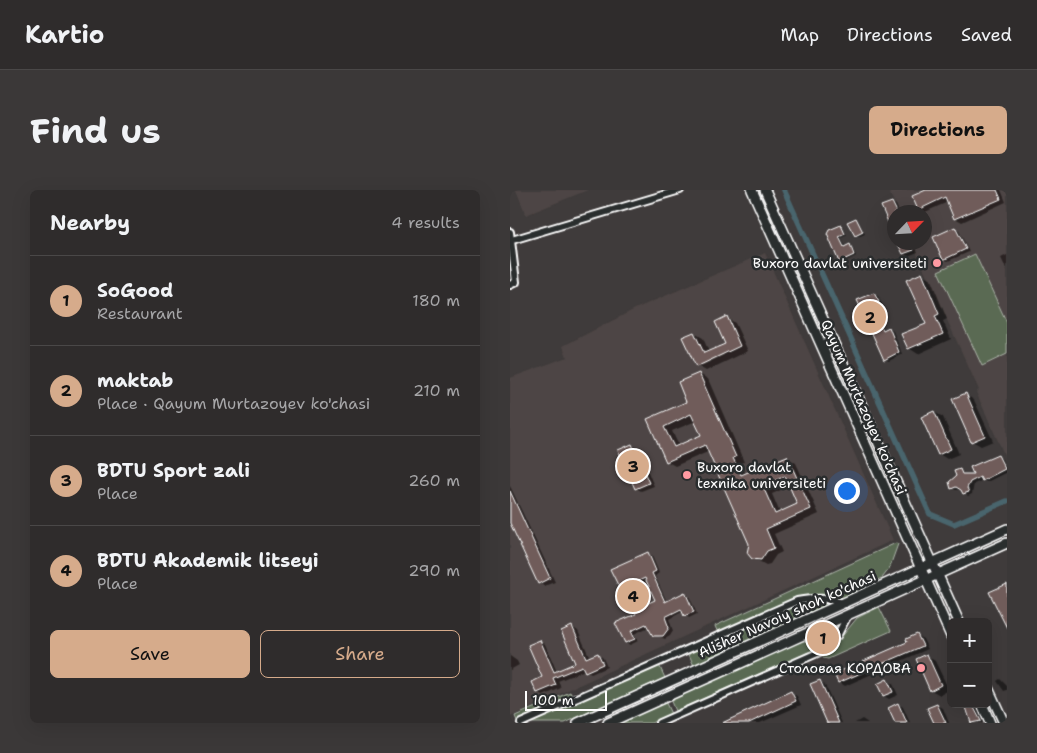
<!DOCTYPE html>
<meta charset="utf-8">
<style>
body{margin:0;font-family:"Shantell Sans",sans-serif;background:#3b3838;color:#f1f3f6}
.controls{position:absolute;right:15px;bottom:15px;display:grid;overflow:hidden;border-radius:8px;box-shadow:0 5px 20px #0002}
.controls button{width:45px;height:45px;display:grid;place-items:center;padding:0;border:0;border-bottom:1px solid #4a4848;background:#2f2c2c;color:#f1f3f6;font:25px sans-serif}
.compass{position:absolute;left:377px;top:15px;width:45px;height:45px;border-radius:50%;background:#2f2c2c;box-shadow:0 5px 20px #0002;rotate:65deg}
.scale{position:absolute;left:15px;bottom:12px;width:82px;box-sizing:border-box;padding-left:5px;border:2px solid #fff;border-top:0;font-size:14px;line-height:18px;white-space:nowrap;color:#fff;-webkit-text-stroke:4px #2a2d2e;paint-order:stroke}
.you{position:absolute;left:336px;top:300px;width:18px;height:18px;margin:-12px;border:4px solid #fff;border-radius:50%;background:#1a73e8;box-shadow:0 0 0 8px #1a73e833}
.badge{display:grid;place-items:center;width:32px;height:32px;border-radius:50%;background:#d6ab8b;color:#111;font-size:16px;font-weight:700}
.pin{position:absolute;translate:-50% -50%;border:2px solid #fff;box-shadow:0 1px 5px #0006}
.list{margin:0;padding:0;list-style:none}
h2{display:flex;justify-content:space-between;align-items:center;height:65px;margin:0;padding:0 20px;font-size:21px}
h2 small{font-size:16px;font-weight:400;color:#a7a7a9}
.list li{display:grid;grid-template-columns:32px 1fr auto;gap:15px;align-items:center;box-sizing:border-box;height:90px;padding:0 20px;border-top:1px solid #4a4848}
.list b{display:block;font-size:19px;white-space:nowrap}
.list p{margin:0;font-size:16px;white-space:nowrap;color:#a7a7a9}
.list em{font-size:16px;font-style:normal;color:#a7a7a9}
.actions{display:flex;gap:10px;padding:15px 20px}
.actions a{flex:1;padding:11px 0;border:1px solid #d6ab8b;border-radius:8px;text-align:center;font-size:18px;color:#d6ab8b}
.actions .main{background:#d6ab8b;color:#111}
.map{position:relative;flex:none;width:497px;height:533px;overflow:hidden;border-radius:8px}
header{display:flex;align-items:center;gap:30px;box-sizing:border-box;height:70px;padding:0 25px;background:#2f2c2c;border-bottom:1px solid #4a4848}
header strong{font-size:24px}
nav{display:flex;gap:28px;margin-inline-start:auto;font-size:18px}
.intro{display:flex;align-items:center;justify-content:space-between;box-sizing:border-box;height:120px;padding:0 30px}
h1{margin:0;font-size:35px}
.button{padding:12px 22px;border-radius:8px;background:#d6ab8b;color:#111;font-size:18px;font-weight:700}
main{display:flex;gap:30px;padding:0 30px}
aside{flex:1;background:#2f2c2c;border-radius:8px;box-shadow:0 5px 20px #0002}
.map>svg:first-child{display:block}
</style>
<header>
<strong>Kartio</strong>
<nav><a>Map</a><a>Directions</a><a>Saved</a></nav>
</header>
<div class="intro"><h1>Find us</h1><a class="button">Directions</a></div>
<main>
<aside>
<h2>Nearby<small>4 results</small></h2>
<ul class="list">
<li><span class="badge">1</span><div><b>SoGood</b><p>Restaurant</p></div><em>180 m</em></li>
<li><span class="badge">2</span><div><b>maktab</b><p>Place · Qayum Murtazoyev ko'chasi</p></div><em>210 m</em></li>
<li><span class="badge">3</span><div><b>BDTU Sport zali</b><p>Place</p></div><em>260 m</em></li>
<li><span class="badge">4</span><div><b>BDTU Akademik litseyi</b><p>Place</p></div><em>290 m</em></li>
</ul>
<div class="actions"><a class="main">Save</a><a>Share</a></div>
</aside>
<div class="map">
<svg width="497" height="533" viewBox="0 0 497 533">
<rect width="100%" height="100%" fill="#3f3b3b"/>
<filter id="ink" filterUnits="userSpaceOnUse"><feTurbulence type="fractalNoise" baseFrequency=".02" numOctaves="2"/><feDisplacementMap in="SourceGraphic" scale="10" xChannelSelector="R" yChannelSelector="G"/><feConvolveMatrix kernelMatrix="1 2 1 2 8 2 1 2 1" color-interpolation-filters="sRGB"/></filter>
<g filter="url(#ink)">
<g fill="#4d4544">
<path d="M6,0H78L16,25Z"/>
<path d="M378,0H497V271L466,202L469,200L402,53L414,52V22H389Z"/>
<path d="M255,63L383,350L0,527V188L57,167L53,156L127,118Z"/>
</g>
<g fill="#5a6a53" stroke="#acb4a9">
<path d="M465,64L497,133V164L472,176L428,81Z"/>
<path d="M386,353L388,354L379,379L373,387L335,408L293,406L208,443L205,436Z"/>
<path d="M303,411L326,412L303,423L296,420L286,425L285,432L184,476L178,462L291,413Z"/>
<path d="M369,417L381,441L318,469L313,468L312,463L325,455L347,428Z"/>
<path d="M333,433L329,441L314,455L165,521L160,509L290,451C315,453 314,441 333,433Z"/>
<path d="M149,475L155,488L55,533H17Z"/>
<path d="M60,502L62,506L7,531L5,526Z"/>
<path d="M155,511L161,524L141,533H106Z"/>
</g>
<g fill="#0007" fill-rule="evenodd">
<path d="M419,0H491L496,12L452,32L445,28L438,12L415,22L409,19Z"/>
<path d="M382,13L386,15L389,22H384V43L372,17Z"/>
<path d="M346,29L355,44L348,47L346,45Z"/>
<path d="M330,36L337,45L331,48L336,58L342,57L346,66L332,73L319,44Z"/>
<path d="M445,38L449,41L459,62L438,71L434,69Z"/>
<path d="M389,52H403L408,62L398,66L394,64Z"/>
<path d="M497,65V81L491,68Z"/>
<path d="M412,85L421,90L437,129L433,131L441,149L408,164L399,158L418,135Z"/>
<path d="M364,104L368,106L372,115L364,118L375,141L379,139L383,141L392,164L379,171L375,169L349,111Z"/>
<path d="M217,128L225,133L238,161L196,181L189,177L214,165L213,163L187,175L184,143L193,148L199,162L217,154Z"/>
<path d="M189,184L198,189L234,272L230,273L236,284L277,267L286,273L309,324L264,344L272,362L266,365L260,374L256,375L241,367L240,354L200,261L165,276L156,271L138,230L178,212ZM186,231L192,246L169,256L162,241ZM279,293L289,315L270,323L262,304L271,300L269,297Z"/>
<path d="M456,205L464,210L483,251L471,256L462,251Z"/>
<path d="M424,222L433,227L449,264L437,269L429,264Z"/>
<path d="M122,256L128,259L144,296L131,301L126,298Z"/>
<path d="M488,267L492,269L497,282L477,292L473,290L464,294L462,304L458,306L451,299L446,300L442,298L450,280L456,287L465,285Z"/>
<path d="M0,296L45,392L34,396L29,393L0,330Z"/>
<path d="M138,364L142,366L149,383L145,386L157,412L175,404L179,406L187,424L179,428L172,422L159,429L163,441L160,446L155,449L146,445L139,437L124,444L128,451L120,455L116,453L127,424L115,398L110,397ZM138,390L147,411L135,416L125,396Z"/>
<path d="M62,437L68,441L80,468L88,464L93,468L97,477L81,484L75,480L48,491L51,498L33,506L28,502L33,488L30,451L35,454L47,482L67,474Z"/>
<path d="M407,445L413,449L418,459L335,496L329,492Z"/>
<path d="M0,466L7,471L9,475L0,480Z"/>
<path d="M417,466L425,471L439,500L430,505L421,500Z"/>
<path d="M490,489L497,496V500L494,501L487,491Z"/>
<path d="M310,491L315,495L332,533H319Z"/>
<path d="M377,491L383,494L388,505L379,509L374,506Z"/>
<path d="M281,503L287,506L291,515L250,533H215Z"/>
<path d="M388,514L393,517L400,533H386Z"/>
<path d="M455,514H465L473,533H462Z"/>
<path d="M427,515L433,518L439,533H425Z"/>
<path d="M352,529L358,533H345Z"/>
</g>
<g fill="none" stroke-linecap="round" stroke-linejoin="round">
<path stroke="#49656d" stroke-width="5.5" d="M274,0L420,324L444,334L497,311"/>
</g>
<g fill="#6f5c5a" stroke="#fff" fill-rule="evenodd">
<path d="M416,0H487L491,9L444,29L435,7L408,20L402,6Z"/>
<path d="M382,12L387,22H384V46L371,16Z"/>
<path d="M346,28L353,42L345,46L337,32Z"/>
<path d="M331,35L335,44L329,47L334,57L340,54L344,65L329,72L317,44L319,40Z"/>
<path d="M445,37L456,59L433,70L423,47Z"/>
<path d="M387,52H401L404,60L393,64Z"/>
<path d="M412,83L429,124L425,126L433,144L398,159L391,144L416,134L396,90Z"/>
<path d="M364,103L369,112L361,116L373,140L379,137L389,162L374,170L347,110Z"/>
<path d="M217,126L230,156L186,177L172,147L184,142L194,163L215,154L205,132Z"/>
<path d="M189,183L226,267L223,268L231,285L277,266L301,319L256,339L264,358L257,361L251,370L242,369L237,363L239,354L195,255L156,272L137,229L176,212L168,192ZM181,224L191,245L164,257L154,237ZM275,286L287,314L265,324L254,299L263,295L262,292Z"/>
<path d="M456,203L475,246L461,252L442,209Z"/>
<path d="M424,221L441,259L428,265L411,227Z"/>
<path d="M122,254L139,293L125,299L108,260Z"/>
<path d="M488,265L495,279L472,291L470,287L460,292L457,298L459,302L453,304L451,300L446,297L441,299L439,292L446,286L444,281L450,279L452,284H463L460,277Z"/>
<path d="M0,301L40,388L28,394L0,333Z"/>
<path d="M138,362L146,381L142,383L155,412L175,402L184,422L174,426L171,419L155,427L159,438L153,446H143L136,434L121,441L125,449L115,453L105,433L126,424L113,396L109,397L100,379ZM135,388L145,410L132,416L122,394Z"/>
<path d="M497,394V438L479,402Z"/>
<path d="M62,436L76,468L88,463L93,474L75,482L72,476L43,488L46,495L27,503L22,492L32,487L18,455L30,450L44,482L65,473L51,441Z"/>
<path d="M407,444L413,456L328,493L324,484L397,452L396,449Z"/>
<path d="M417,464L431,495L420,501L406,469Z"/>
<path d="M377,489L383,502L373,506L367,494Z"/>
<path d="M310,490L329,533H317L300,494Z"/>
<path d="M281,501L286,511L239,533H212Z"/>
<path d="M388,513L397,533H385L378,518Z"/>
<path d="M427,514L436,533H424L417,518Z"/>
<path d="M455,514H462L471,531L461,533Z"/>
</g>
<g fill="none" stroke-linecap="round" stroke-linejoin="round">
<g stroke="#fff" stroke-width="10">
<g id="street">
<path d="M0,42L6,92L0,95"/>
<path d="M2,50L170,0"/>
<path d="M11,533L287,411C304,408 318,407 335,414"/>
<path d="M149,533L312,461L327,446L337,427"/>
</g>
</g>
<g stroke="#fff" stroke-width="12">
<g id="secondary">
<path d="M242,0L441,446"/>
<path d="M255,0L449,432"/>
<path d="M478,498L494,533"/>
<path d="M472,514L480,533"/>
<path d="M68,533L497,339"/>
<path d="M98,533L497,353"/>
</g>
</g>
<use href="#street" stroke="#2a2d2e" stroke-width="6"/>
<use href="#secondary" stroke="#2a2d2e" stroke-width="9"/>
</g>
</g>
<g fill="#ff9aa2" stroke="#2a2d2e" stroke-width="2">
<circle cx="427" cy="73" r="5"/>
<circle cx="177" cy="285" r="5"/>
<circle cx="411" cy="478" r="5"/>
</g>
<g text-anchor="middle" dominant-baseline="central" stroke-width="5" stroke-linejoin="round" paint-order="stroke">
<g font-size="14" fill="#fff" stroke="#2a2d2e" text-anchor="end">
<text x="417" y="73">Buxoro davlat universiteti</text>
<text x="187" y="277" text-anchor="start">Buxoro davlat<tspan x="187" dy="16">texnika universiteti</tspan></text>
<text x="401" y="478">Столовая КОРДОВА</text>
</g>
<g font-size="14" fill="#fff" stroke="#2a2d2e">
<text transform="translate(354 217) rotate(66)">Qayum Murtazoyev ko'chasi</text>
<text transform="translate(277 424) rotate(-24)">Alisher Navoiy shoh ko'chasi</text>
</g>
</g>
</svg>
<div class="controls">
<button>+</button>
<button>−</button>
</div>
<svg class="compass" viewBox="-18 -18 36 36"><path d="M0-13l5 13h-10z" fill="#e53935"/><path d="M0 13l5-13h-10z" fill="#a7a7a9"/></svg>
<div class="scale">100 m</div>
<div class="you"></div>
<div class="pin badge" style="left:313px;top:448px">1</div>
<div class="pin badge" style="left:360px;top:127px">2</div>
<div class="pin badge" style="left:123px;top:276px">3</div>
<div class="pin badge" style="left:123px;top:406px">4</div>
</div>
</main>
